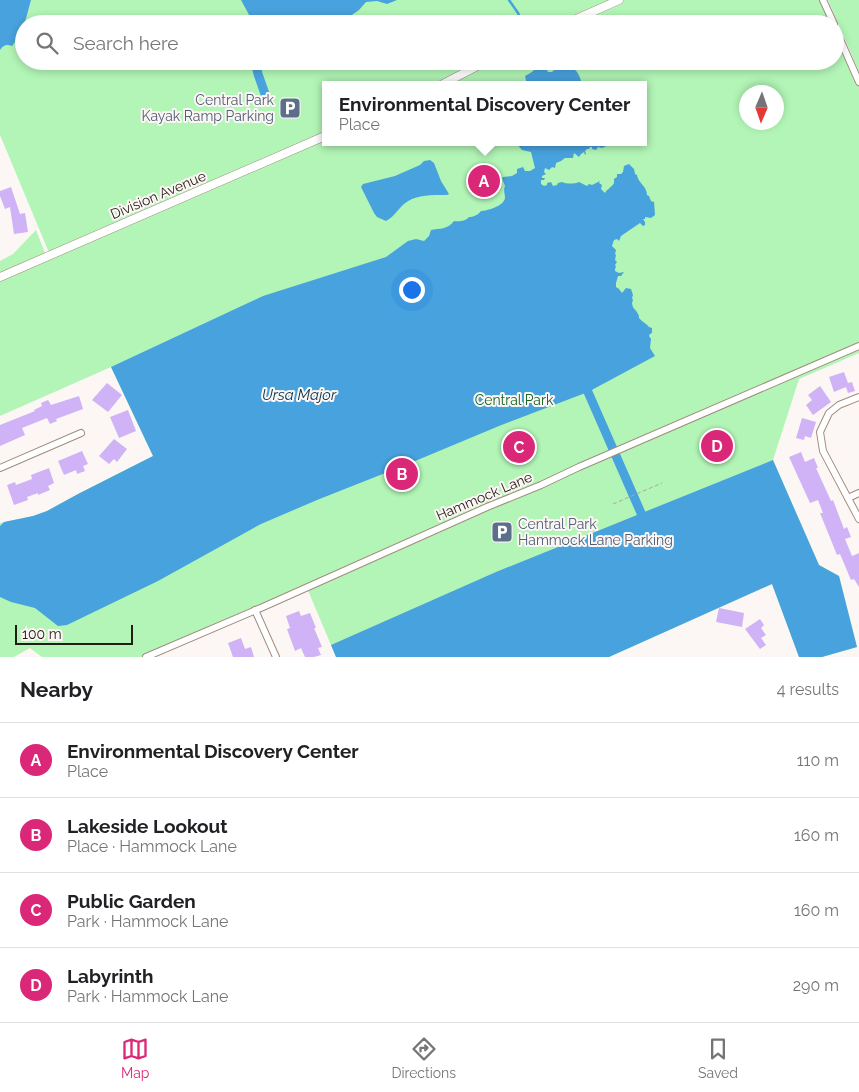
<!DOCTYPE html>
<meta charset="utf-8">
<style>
body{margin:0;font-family:Raleway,sans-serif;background:#f2f2f2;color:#202124}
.compass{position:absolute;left:739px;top:85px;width:45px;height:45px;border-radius:50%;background:#fff;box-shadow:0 2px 8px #0003;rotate:182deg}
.scale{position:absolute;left:15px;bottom:12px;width:118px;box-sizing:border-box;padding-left:5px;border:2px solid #241c17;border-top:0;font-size:14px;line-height:18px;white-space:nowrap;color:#241c17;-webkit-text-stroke:4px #fcf7f4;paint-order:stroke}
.you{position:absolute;left:411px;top:289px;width:18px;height:18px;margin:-12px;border:4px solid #fff;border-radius:50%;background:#1a73e8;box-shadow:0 0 0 8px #1a73e833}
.badge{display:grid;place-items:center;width:32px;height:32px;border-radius:50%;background:#db2777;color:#fff;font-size:16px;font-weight:700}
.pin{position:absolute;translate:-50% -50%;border:2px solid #fff;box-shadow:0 1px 5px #0006}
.popup{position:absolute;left:322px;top:81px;width:325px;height:65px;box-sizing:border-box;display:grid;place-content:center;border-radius:0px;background:#fff;filter:drop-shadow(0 1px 4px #0005);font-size:16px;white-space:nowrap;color:#757577}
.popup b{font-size:19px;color:#202124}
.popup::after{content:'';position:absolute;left:50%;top:100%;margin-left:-10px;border:10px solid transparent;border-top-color:#fff}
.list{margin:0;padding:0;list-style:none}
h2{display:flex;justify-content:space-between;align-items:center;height:65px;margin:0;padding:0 20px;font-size:21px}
h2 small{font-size:16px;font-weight:400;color:#757577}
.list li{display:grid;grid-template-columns:32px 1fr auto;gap:15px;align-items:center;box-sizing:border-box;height:75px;padding:0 20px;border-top:1px solid #e0e0e0}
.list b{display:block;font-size:19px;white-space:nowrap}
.list p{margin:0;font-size:16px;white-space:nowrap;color:#757577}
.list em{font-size:16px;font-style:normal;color:#757577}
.icon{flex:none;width:28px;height:28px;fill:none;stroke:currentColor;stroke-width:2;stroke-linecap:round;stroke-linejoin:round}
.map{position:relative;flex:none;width:859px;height:657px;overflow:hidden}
.search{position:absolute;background:#fff;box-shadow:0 2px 8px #0003;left:15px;right:15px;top:15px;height:55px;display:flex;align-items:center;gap:12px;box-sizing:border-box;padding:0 18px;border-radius:28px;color:#757577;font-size:19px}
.sheet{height:365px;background:#fff}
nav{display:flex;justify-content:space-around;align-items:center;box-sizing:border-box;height:70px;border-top:1px solid #e0e0e0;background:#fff;font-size:14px;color:#757577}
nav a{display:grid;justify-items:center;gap:2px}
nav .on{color:#db2777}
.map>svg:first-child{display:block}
</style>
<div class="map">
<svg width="859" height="657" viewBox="0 0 859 657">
<rect width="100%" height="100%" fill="#fcf7f4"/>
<g fill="#b2f5b6" fill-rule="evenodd">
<path d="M0,0H823L834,24H24V61H835V27L859,82V353L799,379L773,460L819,565L839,576L857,647L822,657H799L772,584L609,657H336L307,588L146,657H42L30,648L14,657H0V523L33,516L47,511L78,494L153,456L111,367L0,416V276L50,255L0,135ZM325,85H643V142H325ZM746,92H776V122H746Z"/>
<path d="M828,0H859V72Z"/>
<path d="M36,230L45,253L0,272V261L13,254Z"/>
</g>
<g fill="#48a2dd">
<path d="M0,0H31L25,22L18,32L15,42L12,46C7,44 3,45 0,50Z"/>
<path d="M241,0H397L387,4L377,1L366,2L359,10L339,24H254Z"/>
<path d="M536,61H542L548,72H552C557,67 568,66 575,70C579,73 581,80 582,85H527L525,76L532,72L538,66Z"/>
<path d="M515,142H610L609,145L602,148L598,147L596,150L592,149V147H590L589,149H587L585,151L586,154L585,155L584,152L581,154L579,157L574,153L573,158H565L561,161L556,163L555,168L552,167L549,170L545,168L544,172L546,174L542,176V178H545L544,180H541V184L544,186L547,185V183L551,182L553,186L557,185L558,183L562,182C567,184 574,184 579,182L587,186L589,184L592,185L600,181L599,183L602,185L601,189L605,193C607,189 612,187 614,183V179L617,177V174H621L623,172L624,166L629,164L634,169L635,174L637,175C638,183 647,186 647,195L649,196L651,201L654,202L655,215L651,218L645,217V219H643L645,222V225L643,226L640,223L621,236L619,241L617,239L614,240L612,246L616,250L615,254L616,255L615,260L617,262L615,265L616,267L615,269V271L619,273L624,272L621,276H618L616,283V287L619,289L622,293L626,288L631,289L633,295L632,298L633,300L632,303C633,310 635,308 638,314C639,315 639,317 639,318C642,322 646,323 649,327L652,328V333L650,334L649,336L651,339L650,348L655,356L588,392L499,426L408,464L317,500L261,524L158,581L67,625L58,626L35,608L11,602L0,597V526L4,522L33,516L47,511L78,494L153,456L111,367L263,296L386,257L408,241L416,239L424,241L429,236L431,230C440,228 447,230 454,221C459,222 466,221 469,217C473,217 478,215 481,211C487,211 504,206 505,198C505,193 503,191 505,186L502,178L503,177L512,176L517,173V169L523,167L525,171H530L535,168L531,152L522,150Z"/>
<path d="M430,160L434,163L441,181L449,194L447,195C432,195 416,194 404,204C397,210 394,217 386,221L377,217L374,213L361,187L363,184L395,176L420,165L424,161Z"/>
<path d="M773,460L819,565L839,576L857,647L822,657H799L772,584L609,657H336L331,645L496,572Z"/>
</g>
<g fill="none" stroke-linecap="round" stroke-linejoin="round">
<path stroke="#48a2dd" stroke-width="2.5" d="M509,0L518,13L523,24"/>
<g stroke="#48a2dd" stroke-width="9">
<path d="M255,61L258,74L265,94"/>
<path d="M588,392L641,513"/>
</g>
</g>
<g fill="#cfb3f6">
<path d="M495,167L502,183L475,194L468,179Z"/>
<path d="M11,187L20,214L25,213L28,232L14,234L10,207L5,209L0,196V191Z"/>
<path d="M844,372L848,383L852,382L855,391L848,393L846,387L834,392L829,377Z"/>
<path d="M107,383L122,395L108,412L92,400Z"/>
<path d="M820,386L831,402L813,415L806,405L812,400L808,395Z"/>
<path d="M79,396L83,409L56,419L57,421L50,424L47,418L22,428L25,435L0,446V425L35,411L34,410L42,406L41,403L48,400L51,405Z"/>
<path d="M128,410L136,431L119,438L110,417Z"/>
<path d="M802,418L816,422L811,438L805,436L804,440L796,438Z"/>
<path d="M114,439L127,449L117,462L114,459L109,464L99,456Z"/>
<path d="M82,451L88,464L83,466L85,471L77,474L76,470L64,475L58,461Z"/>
<path d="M801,452L805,462L814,458L818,468H816L831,501L833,500L844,529L847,527L851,537L845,539L852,556L859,553V587L854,579L851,580L840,554L837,555L820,513H823L818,500L810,503L789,457Z"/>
<path d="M49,468L54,483L48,486L50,490L38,495V493L27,497L28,500L14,505L7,485L15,482L16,485L32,479L31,475Z"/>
<path d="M719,608L744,613L742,627L716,622Z"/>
<path d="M299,611L301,616L310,613L316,628H314L322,647L318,648L321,655L314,657H305L301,648L295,651L287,629L290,628L286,616Z"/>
<path d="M760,619L764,625L761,628L766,635L761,638L766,645L760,649L745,629Z"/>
<path d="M241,638L245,649L251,647L254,657H233L228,643Z"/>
</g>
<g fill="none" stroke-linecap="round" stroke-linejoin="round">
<g stroke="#a18c7f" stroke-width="8">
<g id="minor">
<path d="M823,0L834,24"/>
<path d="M835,28L859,82"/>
<path d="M859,397L839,405L829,413L820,432L823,451L859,519"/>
<path d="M0,468L81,433"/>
<path d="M848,498L859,493"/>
<path d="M255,610L276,657"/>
<path d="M146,657L263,607L487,507L541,485L579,467L859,346"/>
</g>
</g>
<g stroke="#a18c7f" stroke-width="9">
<g id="tertiary">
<path d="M565,24L619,0"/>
<path d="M441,85L487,61"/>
<path d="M0,277L325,136"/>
</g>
</g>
<path stroke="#ada7a3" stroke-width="1" stroke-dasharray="4 2.5" stroke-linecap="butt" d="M613,504L662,483"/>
<use href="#minor" stroke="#fff" stroke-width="6"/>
<use href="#tertiary" stroke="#fff" stroke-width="8"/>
</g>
<defs>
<g id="parking-square" transform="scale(1.125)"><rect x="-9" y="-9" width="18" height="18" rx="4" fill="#5c6f8a" stroke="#fcf7f4"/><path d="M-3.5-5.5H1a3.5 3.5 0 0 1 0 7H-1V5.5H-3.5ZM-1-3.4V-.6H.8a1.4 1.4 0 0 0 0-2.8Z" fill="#fff"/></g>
</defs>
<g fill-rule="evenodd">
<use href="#parking-square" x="290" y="108"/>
<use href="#parking-square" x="502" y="532"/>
</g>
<g text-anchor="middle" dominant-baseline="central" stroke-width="4" stroke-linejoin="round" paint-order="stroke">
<g font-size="14" fill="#4e5e75" stroke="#fcf7f4" text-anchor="end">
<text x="274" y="100">Central Park<tspan x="274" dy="16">Kayak Ramp Parking</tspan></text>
<text x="518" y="524" text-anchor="start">Central Park<tspan x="518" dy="16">Hammock Lane Parking</tspan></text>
</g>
<g font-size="14" fill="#241c17" stroke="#fcf7f4">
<text transform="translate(158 195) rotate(-23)">Division Avenue</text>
<text transform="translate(484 496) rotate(-23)">Hammock Lane</text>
</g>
<g font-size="14" fill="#156425" stroke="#fcf7f4">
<text x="514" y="400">Central Park</text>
</g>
<g font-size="15" font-style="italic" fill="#0b324a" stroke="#fcf7f4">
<text x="299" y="395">Ursa Major</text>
</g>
</g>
</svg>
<svg class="compass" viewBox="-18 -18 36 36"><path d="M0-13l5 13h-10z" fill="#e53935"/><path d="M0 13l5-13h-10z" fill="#757577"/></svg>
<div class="scale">100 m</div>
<div class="you"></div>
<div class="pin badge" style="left:484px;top:181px">A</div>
<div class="popup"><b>Environmental Discovery Center</b>Place</div>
<div class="pin badge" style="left:402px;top:474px">B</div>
<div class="pin badge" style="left:519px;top:447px">C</div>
<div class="pin badge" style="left:717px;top:446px">D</div>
<div class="search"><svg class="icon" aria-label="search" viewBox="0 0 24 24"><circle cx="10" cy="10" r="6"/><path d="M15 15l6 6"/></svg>Search here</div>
</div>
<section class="sheet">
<h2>Nearby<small>4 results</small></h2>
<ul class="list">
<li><span class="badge">A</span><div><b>Environmental Discovery Center</b><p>Place</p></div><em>110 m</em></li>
<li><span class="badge">B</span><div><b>Lakeside Lookout</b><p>Place · Hammock Lane</p></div><em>160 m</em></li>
<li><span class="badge">C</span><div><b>Public Garden</b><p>Park · Hammock Lane</p></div><em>160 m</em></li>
<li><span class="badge">D</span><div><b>Labyrinth</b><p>Park · Hammock Lane</p></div><em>290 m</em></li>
</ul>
</section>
<nav>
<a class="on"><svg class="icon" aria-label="map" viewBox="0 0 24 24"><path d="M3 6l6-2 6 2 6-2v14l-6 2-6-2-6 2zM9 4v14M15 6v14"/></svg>Map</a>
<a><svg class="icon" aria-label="directions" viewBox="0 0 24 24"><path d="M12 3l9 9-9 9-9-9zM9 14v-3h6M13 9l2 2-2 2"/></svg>Directions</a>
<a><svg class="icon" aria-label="saved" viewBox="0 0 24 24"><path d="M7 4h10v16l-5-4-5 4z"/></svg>Saved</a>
</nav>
